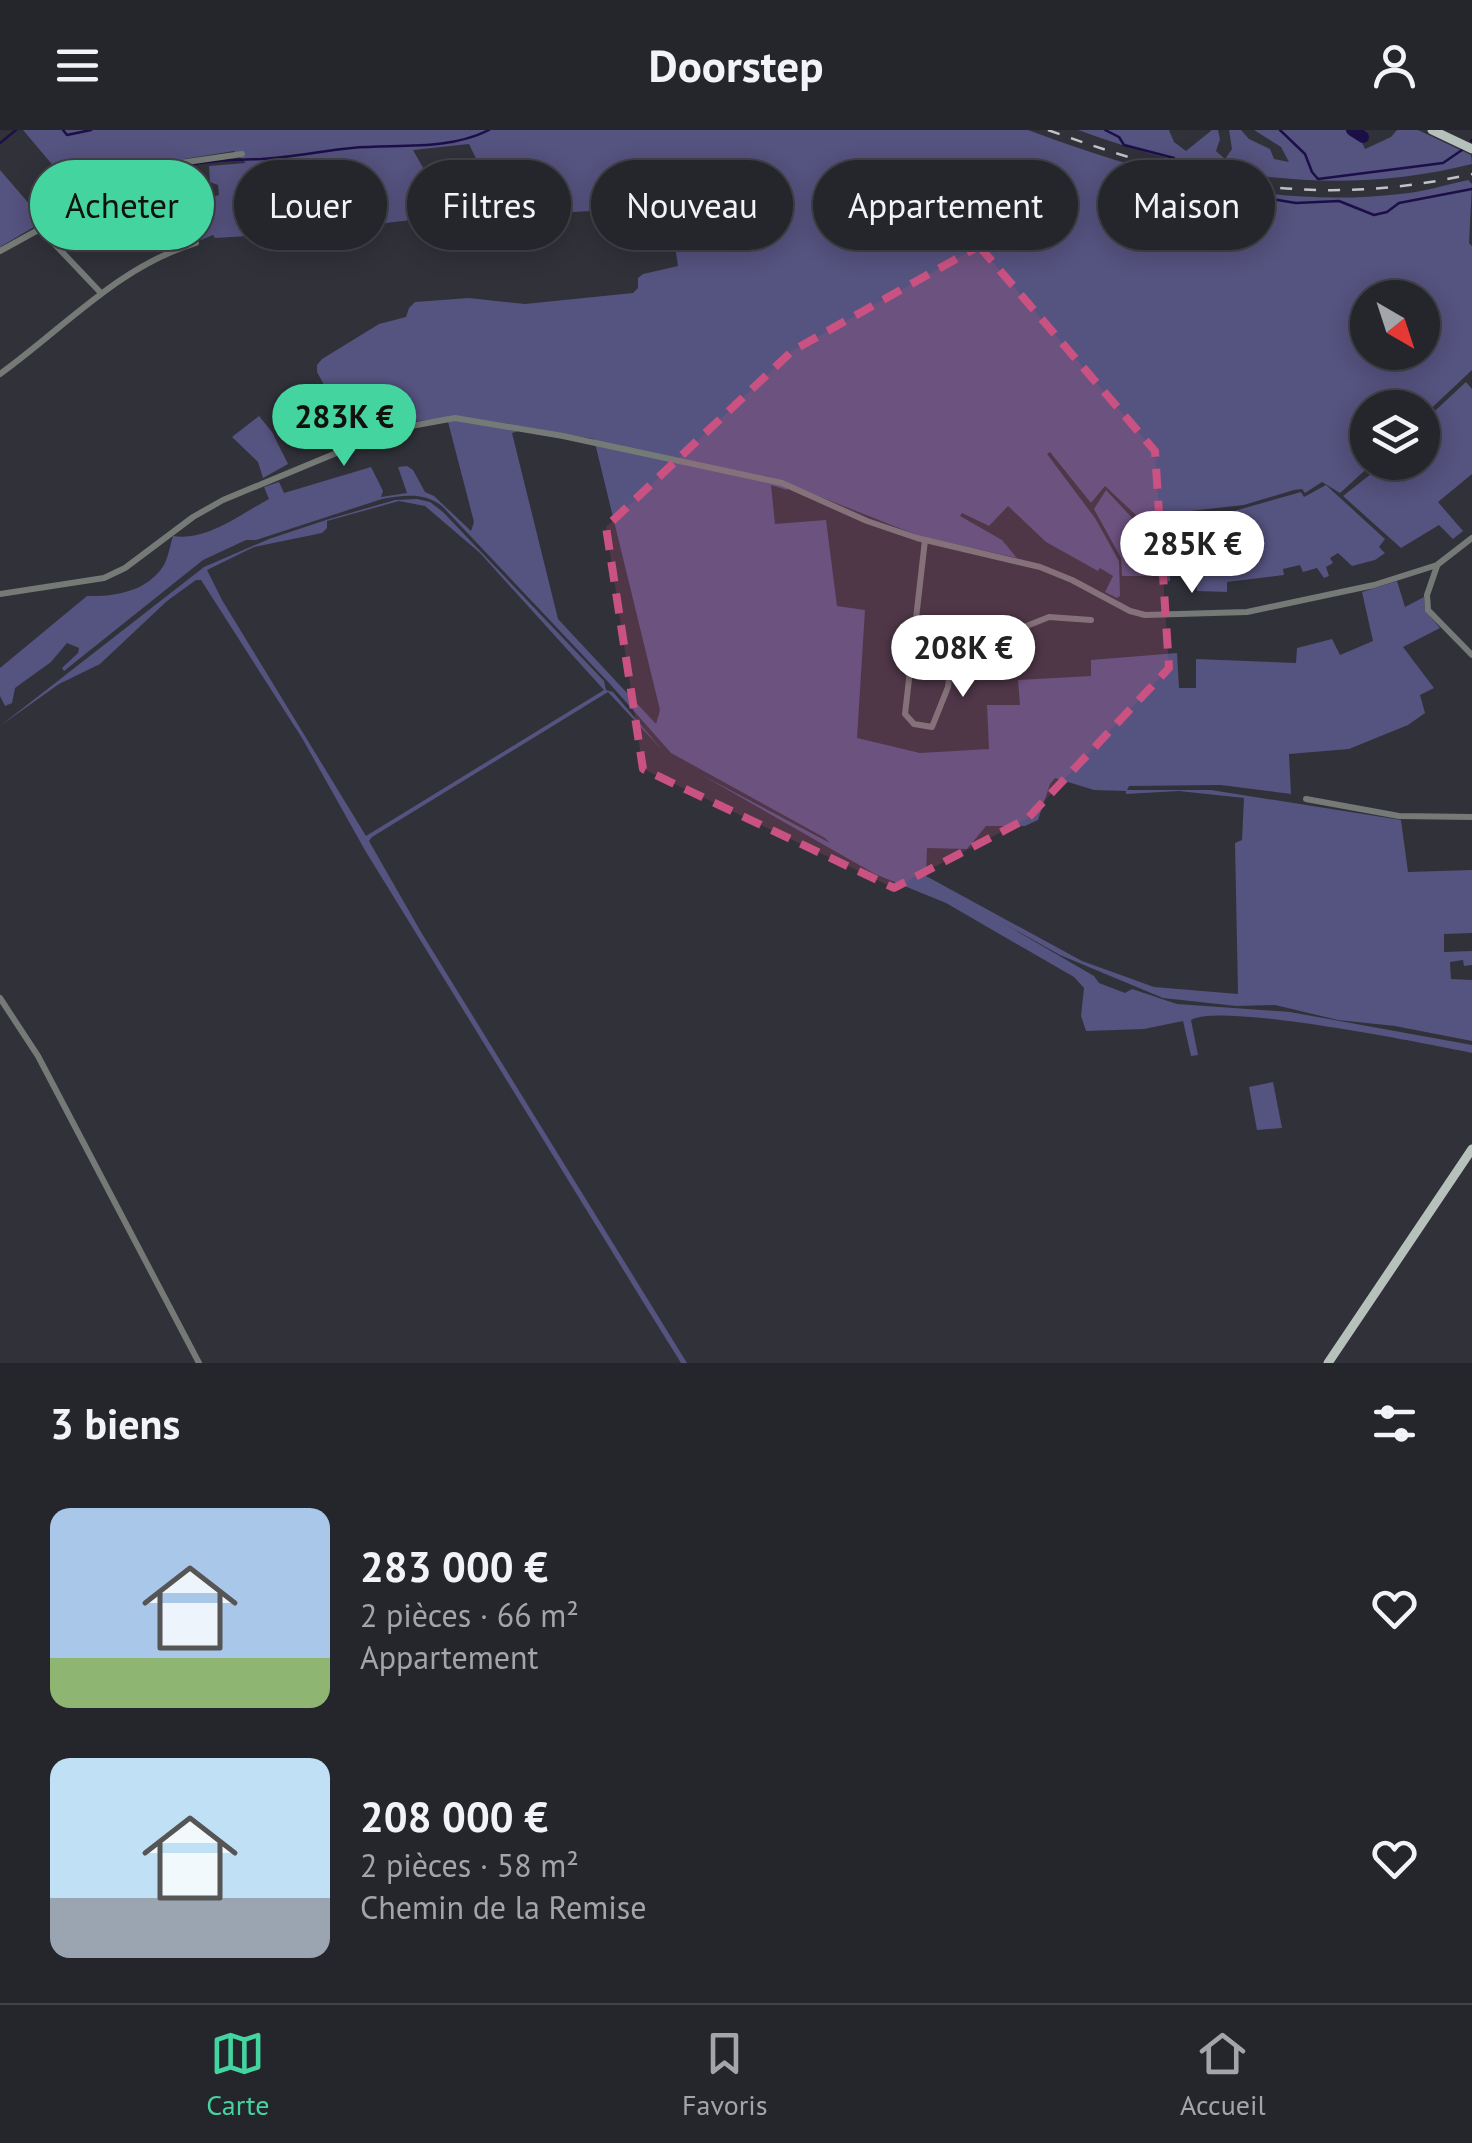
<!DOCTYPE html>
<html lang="fr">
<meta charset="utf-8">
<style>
body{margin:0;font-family:"PT Sans",sans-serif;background:#313138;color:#f1f3f6;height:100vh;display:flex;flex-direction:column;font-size:38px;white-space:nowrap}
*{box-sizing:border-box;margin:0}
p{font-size:32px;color:#a3a5a9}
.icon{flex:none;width:55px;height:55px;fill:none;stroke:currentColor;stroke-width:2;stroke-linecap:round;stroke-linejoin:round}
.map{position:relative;height:1233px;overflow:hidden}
.sheet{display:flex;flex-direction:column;background:#25252c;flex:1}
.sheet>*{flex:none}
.top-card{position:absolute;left:30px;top:30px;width:1412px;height:90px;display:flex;gap:20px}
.needle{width:65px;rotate:141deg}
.controls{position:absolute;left:1350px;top:150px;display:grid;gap:20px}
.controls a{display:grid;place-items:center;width:90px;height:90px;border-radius:50%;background:#25252c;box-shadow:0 5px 25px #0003,0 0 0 2px #424248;font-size:50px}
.price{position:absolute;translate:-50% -85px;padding:0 22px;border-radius:35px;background:#fff;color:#222;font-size:32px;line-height:65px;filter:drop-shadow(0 2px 5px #0008)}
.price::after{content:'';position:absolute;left:50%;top:60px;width:30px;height:22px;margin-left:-15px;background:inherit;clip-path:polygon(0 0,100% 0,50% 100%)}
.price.selected{background:#44d49f;color:#111}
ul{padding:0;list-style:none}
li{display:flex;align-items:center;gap:30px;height:250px;padding:0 50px}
li span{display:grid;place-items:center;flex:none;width:280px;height:200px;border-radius:20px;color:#555}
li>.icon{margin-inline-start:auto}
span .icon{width:120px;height:120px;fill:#fffc;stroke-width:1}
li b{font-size:42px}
h2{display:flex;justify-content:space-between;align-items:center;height:120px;padding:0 50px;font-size:42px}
.pill{padding:0 35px;border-radius:45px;background:#25252c;box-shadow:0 5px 25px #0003,0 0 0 2px #424248;font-size:35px;line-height:90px}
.pill.selected{background:#44d49f;color:#111}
header{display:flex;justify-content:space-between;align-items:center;height:130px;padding:0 50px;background:#25252c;font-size:45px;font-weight:700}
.dock{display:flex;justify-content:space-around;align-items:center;height:140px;border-top:2px solid #424248;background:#25252c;font-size:28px;color:#a3a5a9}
.dock a{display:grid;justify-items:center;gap:5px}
.dock .selected{color:#44d49f}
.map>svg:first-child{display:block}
.green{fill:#55537f;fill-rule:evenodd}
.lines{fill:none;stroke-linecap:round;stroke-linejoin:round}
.stream{stroke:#1c0f48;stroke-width:2.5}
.river{stroke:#1c0f48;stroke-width:12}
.minor{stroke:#757a77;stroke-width:6}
.major{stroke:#b7c1bc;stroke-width:9}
.rail{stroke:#c1c1c8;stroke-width:2.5;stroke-dasharray:12 12;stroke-linecap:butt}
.marked{fill:#c95282;fill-opacity:0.2;stroke:#c95282;stroke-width:8;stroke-dasharray:20 12;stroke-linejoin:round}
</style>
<header><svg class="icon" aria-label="menu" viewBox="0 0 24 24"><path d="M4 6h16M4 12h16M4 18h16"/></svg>Doorstep<svg class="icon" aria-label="person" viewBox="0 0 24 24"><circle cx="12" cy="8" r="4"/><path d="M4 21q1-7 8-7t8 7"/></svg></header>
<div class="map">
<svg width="1472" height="1233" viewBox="0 0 1472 1233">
<rect width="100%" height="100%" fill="#31313a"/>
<g class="green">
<path d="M23,0H1028C1149,45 1270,79 1400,64C1423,62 1445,55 1468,50L1472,54L1469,113L1472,116V240L1423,286L1422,278H1368V332L1373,333L1340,363L1322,352L1305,363L1302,359L1294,360L1244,375L1181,382L1164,389H1147L1137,386L1105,356L1091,373L1050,322L1047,324L1095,388L1119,431L1120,466L1117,468L1105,462L1113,446L1100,438L1098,441L1046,412L1008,376L989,396L962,383L960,386L1002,410L1017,428L919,406L788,354L787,360L771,355L775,394L826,390L837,476L865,480L857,608L920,623L989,619L987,575H1020L1018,550L1091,546V530L1177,523L1179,558H1196V529L1296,533L1297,518L1332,509L1340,525L1373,511L1362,462L1397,451L1405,477L1424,467L1425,480L1440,498L1403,517L1434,558L1420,565L1425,583L1408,595L1349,619L1289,624L1291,664L1221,655L1129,656L1127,660H1211L1401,690L1408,742L1472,740V803L1444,804V822L1472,821V835L1464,836L1463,830L1450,832L1451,849L1472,850V911L1395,896L1338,890L1275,875L1236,876L1163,868L1060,825L996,789L1094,846L1099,853L1125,863L1132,859L1177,874L1290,882L1472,915V923C1427,914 1221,872 1191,890L1198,925L1191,926L1183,891L1144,899L1086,901L1081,886L1084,858L1074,847L946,773L875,744L700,644L830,713L825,708L671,623L610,554L442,376C425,362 403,365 382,369L256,410H246L203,430L64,541L62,538L78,523L79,518L67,513L51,532L15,558L12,573L5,576L0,566V538L87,466C113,467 145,462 162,438C168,430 170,415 173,406C207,411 239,385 269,369L264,357L279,352L284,363L371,337L383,361L381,367L407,363L398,337L407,336L413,340L425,362L434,366L471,401L474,392L447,288L418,291L354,310L317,242V235L322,229L379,194L406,187L409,178L415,172L469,168L525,174L633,163L638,158V148L643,144L678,136L668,68L662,62H642L632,67L634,93L630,102C605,113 602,101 591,81L574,82L520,72L420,89L309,102L215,108L213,105L201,110L189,73L219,65L218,55L210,52L209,36L246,33L234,21L184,29L83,71ZM469,14L481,39L430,50L413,20ZM1368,168H1422V222H1368ZM529,298L594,309L660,580L656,594L558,489L512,303ZM1055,648L1094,660L1126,661V664L1179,661L1244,668L1242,710L1235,713L1238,864L1154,857L1082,831L926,746L927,718L967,719L986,696H1025L1038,690L1050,654Z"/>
<path d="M1078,0H1169L1174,12L1186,21L1212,0H1218L1220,9L1216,21L1225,29L1232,19L1229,0H1241L1249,9L1270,19L1274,29L1289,32L1281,17L1254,0H1348L1360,8L1365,19L1391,7L1397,0H1418L1471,25L1472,34C1337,68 1207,47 1078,0Z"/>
<path d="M0,40L44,91L0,117Z"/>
<path d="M1466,252L1472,259V344L1438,372L1463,401L1453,409L1439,395L1401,418L1343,366L1385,333L1422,332L1423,292Z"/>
<path d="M259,286L272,302L288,334L263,348L258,332L232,307Z"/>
<path d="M1326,355L1385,409L1379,417L1385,423L1375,430L1352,436L1338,423L1330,428L1333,433L1326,437L1329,446L1324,448L1317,438L1303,442L1300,435L1283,439L1284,445L1227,452V462L1197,461L1196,445H1189L1188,437L1170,439V451H1163L1164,447H1158L1157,440L1152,441L1151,446H1122L1121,428L1094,379L1106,360L1136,392L1166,396L1175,387L1227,383L1301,362L1304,367Z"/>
<path d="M417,369L430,372L443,382L604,551L606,560L613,562L663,621L608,562L372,707L369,711L421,802L687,1233H681L648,1180L366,722L302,608L201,450H196L167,471L100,534L59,554L0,596L204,437L269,409L326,390L395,370ZM399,371L425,376L480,423L604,560L366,706L222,470L207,440L254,417L322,403L327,398V391Z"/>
<path d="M1273,952L1282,998L1257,1000L1249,957Z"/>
</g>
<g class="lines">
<g class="stream">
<path d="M63,0L67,5L91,0"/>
<path d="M1105,0L1119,7L1124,15L1174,28L1173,37"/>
<path d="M1280,0L1305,24L1312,42L1318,49L1443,33L1462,20"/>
<path d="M1471,11L1472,10"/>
<path d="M0,13L16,0"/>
<path d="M170,41C197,30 231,30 261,29C291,27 322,21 352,18C396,14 448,21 489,0"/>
<path d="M1171,46L1170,52L1296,73L1339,71L1374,85L1387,82L1399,73L1472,59"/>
<path d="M47,98L144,52"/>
</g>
<path class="river" d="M1352,0L1363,7"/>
<g class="minor">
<path d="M45,104L101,163"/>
<path d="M0,121L80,77L180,33L242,24"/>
<path d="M62,121L86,100L115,86L184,68"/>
<path d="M0,244C64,198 119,136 196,113"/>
<path d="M925,410L905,584L914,594L932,597L948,557L951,530L957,524L1049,487L1091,490"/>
<path d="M1437,436L1427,465L1428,480L1472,525"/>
<path d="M0,464L104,448L125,438L193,387L223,370L370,309L411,296L455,288L563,306L782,353L867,391L917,408L1040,437L1072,450L1130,481L1145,485L1247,482L1374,455L1437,435L1472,408"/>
<path d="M912,519L951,530"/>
<path d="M1306,669L1399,686L1472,687"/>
<path d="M0,868L38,926L199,1233"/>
</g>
<g class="major">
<path d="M1432,0L1472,19"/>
<path d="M1328,1233L1472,1019"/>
</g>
<path class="rail" d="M1048,0C1197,54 1314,79 1472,44"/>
</g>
<path class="marked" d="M979,116L1155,321L1169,538L1028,688L894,758L643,639L606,397L792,221Z"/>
</svg>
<div class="controls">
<a><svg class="needle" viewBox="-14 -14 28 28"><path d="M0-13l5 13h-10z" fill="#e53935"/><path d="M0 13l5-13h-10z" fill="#a3a5a9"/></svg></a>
<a><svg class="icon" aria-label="layers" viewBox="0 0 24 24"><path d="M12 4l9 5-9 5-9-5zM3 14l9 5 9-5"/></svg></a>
</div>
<b class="price selected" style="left:344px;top:339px">283K €</b>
<b class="price" style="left:1192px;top:466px">285K €</b>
<b class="price" style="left:963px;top:570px">208K €</b>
<div class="top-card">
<a class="pill selected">Acheter</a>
<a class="pill">Louer</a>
<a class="pill">Filtres</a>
<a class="pill">Nouveau</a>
<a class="pill">Appartement</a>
<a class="pill">Maison</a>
</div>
</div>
<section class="sheet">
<h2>3 biens<svg class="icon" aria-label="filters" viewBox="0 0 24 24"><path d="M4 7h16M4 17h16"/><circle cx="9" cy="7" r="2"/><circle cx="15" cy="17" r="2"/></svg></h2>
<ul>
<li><span style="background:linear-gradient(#a9c7e8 75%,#8fb573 0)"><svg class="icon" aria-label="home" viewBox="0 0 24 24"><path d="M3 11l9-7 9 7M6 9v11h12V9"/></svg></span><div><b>283 000 €</b><p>2 pièces · 66 m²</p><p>Appartement</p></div><svg class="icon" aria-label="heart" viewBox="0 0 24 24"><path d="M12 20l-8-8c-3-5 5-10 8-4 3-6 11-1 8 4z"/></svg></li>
<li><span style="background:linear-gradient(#bfe0f5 70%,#9aa5b1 0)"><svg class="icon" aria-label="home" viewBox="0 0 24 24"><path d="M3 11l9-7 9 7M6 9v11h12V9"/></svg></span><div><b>208 000 €</b><p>2 pièces · 58 m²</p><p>Chemin de la Remise</p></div><svg class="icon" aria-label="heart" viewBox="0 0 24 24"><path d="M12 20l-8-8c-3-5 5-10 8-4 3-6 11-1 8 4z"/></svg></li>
</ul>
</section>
<nav class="dock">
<a class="selected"><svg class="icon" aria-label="map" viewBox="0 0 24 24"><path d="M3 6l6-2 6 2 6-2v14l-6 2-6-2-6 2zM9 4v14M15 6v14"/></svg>Carte</a>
<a><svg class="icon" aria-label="saved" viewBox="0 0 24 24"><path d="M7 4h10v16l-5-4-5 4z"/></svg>Favoris</a>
<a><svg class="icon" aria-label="home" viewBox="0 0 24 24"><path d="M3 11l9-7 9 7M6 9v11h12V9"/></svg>Accueil</a>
</nav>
